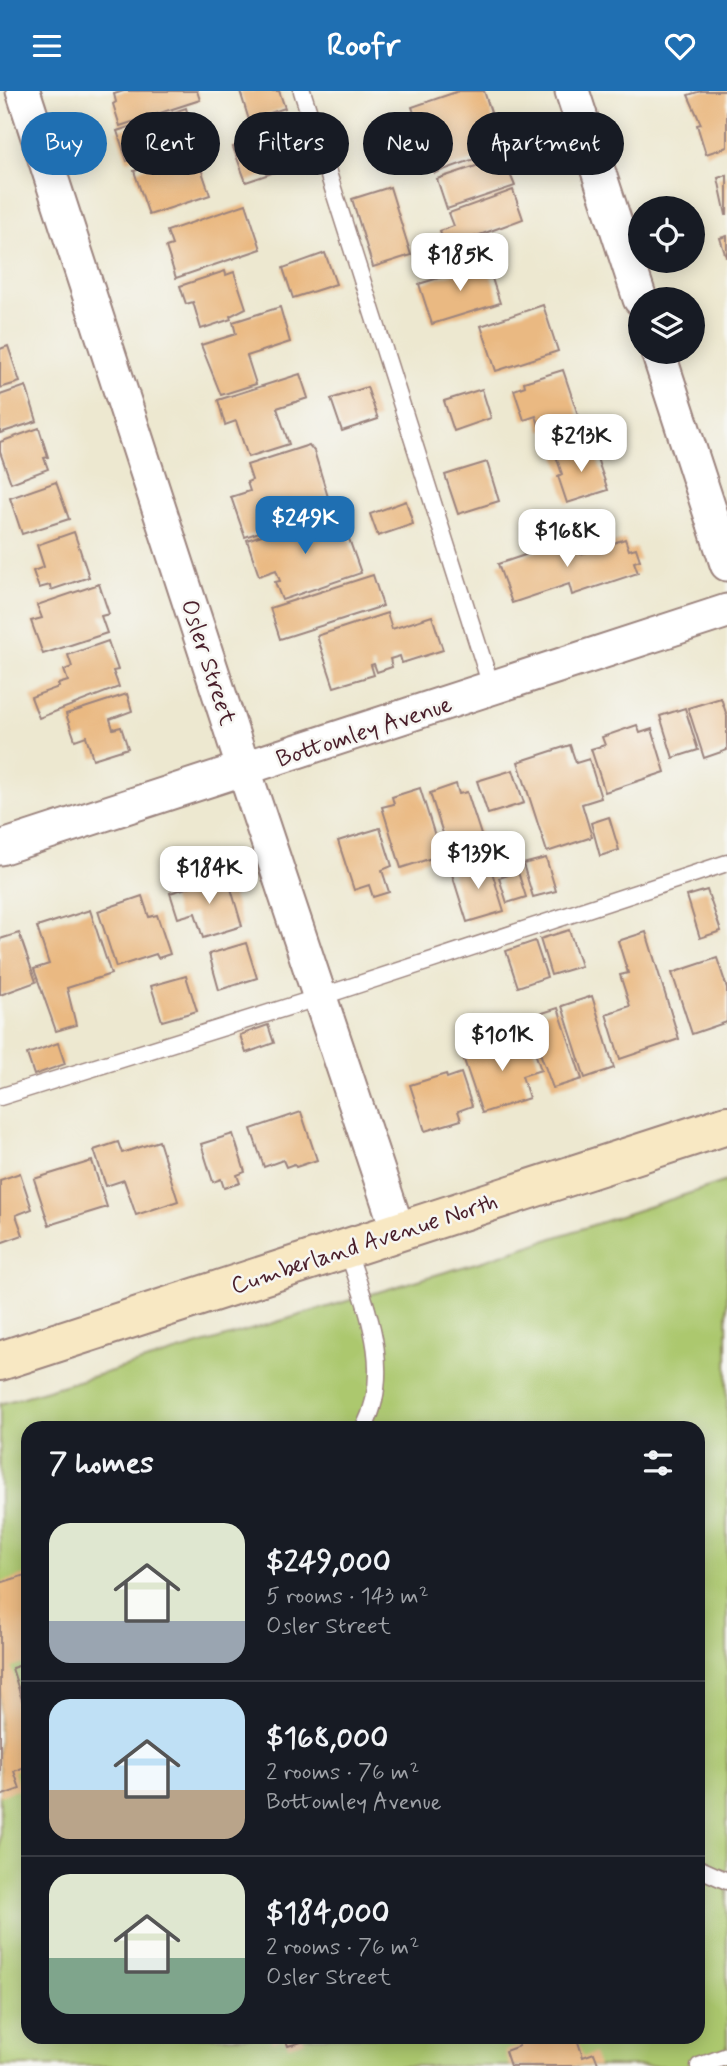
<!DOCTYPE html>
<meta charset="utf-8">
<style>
body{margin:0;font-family:Mynerve,sans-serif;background:#20242c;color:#f1f3f6;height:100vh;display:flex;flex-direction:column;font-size:26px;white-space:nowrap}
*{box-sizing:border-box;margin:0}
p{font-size:23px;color:#9ea1a6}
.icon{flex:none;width:38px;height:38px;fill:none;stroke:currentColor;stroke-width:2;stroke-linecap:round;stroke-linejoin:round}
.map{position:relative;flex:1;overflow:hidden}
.drawer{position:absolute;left:21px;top:1330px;width:684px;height:623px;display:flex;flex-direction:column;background:#171b24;border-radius:21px;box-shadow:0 4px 18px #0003}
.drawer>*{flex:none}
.hud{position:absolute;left:21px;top:21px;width:686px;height:63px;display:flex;gap:14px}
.buttons{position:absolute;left:628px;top:105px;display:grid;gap:14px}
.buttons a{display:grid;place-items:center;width:77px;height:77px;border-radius:50%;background:#171b24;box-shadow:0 4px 18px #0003;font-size:35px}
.price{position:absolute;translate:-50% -60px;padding:0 16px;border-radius:14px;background:#fff;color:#222;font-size:23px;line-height:46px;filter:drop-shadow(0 2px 4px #0008)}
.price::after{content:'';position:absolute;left:50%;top:42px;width:21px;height:16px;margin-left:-10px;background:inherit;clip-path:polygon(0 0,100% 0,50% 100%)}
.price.selected{background:#1f6fb2;color:#fff}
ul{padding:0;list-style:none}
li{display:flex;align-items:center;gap:21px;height:175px;padding:0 28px}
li+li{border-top:2px solid #363941}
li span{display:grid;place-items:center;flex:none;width:196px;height:140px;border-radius:21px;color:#555}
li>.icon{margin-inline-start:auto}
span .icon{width:84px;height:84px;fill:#fffc;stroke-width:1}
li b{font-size:30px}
h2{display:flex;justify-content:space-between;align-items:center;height:84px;padding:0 28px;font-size:30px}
.chip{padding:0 24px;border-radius:32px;background:#171b24;box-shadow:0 4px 18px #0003;font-size:24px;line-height:63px}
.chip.selected{background:#1f6fb2;color:#fff}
header{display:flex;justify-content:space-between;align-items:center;height:91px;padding:0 28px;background:#1f6fb2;color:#fff;font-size:32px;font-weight:700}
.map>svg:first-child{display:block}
.green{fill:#acc86e;stroke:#7b744c;stroke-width:2;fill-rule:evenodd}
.building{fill:#eab982}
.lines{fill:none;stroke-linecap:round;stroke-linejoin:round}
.lane-casing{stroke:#9c847e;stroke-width:19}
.street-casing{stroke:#9c847e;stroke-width:37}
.secondary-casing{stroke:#9c847e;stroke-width:42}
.lane{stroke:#fff;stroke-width:16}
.street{stroke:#fff;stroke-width:33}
.secondary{stroke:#f8e8c3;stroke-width:38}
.labels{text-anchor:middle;stroke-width:5;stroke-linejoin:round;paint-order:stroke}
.street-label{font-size:24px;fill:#4a1f2b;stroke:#f6f6f2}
</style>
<header><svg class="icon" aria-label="menu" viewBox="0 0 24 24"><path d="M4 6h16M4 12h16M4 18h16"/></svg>Roofr<svg class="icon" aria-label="heart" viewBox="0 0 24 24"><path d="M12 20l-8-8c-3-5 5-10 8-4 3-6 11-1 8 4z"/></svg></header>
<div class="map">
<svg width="727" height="1975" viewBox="0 0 727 1975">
<rect width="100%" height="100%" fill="#f6f6f2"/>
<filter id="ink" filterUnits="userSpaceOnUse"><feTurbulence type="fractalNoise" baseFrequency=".0143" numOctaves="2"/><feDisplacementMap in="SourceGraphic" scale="14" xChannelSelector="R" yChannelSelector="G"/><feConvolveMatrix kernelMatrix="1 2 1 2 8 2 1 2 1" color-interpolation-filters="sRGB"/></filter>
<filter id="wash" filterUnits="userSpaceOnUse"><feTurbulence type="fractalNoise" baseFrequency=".00686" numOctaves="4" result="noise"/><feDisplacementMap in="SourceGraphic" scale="28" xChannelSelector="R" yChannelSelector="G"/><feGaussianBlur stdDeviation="1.57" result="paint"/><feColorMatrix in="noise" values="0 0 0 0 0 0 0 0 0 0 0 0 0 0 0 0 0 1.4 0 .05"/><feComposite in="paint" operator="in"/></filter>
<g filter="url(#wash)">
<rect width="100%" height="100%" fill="#ede8d0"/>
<path class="green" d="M727,1090V1975H0V1313L486,1169ZM28,1337H698V1946H28Z"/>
<g id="blocks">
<g class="building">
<path d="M124,0H197L200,9L120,35L113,13L116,11L114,3Z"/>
<path d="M240,0H279L285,17L249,29Z"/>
<path d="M459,0H484L503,58L435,82L412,16Z"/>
<path d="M701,0H727V56L706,63L697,34L701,33L688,4Z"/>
<path d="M186,17L190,31L196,29L201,45L127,70L117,40Z"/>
<path d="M269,44L281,79L246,91L233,56Z"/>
<path d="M195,60L210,104L149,124L134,80Z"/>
<path d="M503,66L515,95L447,118L437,88Z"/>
<path d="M727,84V124H726L718,87Z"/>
<path d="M390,96L411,164L373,176L352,108Z"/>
<path d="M513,99L523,128L458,152L457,149L444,154L440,140L454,135L449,122Z"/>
<path d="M246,113L261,158L176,187L166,156L172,154L167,140Z"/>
<path d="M727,145V166H726L720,147Z"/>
<path d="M325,162L336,193L293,207L283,177Z"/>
<path d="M487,172L500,212L432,233L419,193Z"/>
<path d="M225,180L226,184L234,181L246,217L230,225L231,228L201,238L193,211L186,213L180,195Z"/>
<path d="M543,214L558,260L496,280L481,235Z"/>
<path d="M280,216L290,251L247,265L256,293L221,304L201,254L236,243L233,231Z"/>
<path d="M8,255L20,291L0,297V258Z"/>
<path d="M563,279L579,327L541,340L536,325L524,329L514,299L525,295L524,291Z"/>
<path d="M300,283L308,307L277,317L289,353L248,366L236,330L225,334L218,309Z"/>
<path d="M26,295L37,330L0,342V304Z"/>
<path d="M367,296L378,328L342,340L331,308Z"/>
<path d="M482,298L491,327L454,340L444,310Z"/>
<path d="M39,337L48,366L44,367L48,378L11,392L0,361V351Z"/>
<path d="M592,353L608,399L567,412L558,385L562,383L556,365Z"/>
<path d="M309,354L314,360L331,416L245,446L231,406L250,400L247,391L252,389L247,374Z"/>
<path d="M487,371L499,410L458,423L445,384Z"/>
<path d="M56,391L69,428L22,443L10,407Z"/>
<path d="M406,410L413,433L378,445L370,423Z"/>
<path d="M321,424L325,434L342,428L361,482L282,509L275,491L280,490L276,479L259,485L247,449Z"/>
<path d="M74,441L89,486L51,499L50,494L39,497L33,480L44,476L37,454Z"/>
<path d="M576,447L581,463L625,448L629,459L636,457L640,469L634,471L638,482L572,504L569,493L512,512L498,473Z"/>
<path d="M373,484L383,515L280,548L270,517Z"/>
<path d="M99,493L109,523L101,525L107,542L43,563L31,530L42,527L37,514Z"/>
<path d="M387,522L392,538L432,525L443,559L402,572L400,565L390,568L392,576L377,581L374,573L371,574L374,584L334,596L317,545Z"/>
<path d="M108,550L118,579L113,580L119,596L39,627L31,606L59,596L58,593L68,590L64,579L72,576L68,564Z"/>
<path d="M127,603L132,620L110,628L113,638L121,636L128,657L93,668L86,645L75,649L66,623Z"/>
<path d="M721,607L727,625V659L704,667L688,617Z"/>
<path d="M685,617L698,659L673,667L660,625Z"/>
<path d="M637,634L640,642L652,638L665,681L605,701L591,658L605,654L602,646Z"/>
<path d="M570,654L576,672L589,668L601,707L582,713L592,746L547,761L518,671Z"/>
<path d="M513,679L524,712L488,723L477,690Z"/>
<path d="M456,693L459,703L467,701L483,750L449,761L430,702Z"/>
<path d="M420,697L441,764L401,777L382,716L394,713L392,706Z"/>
<path d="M609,726L619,759L600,765L591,732Z"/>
<path d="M380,737L392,775L382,779L389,801L373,806L369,794L354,799L338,750Z"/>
<path d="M546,767L556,800L533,806L523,773Z"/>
<path d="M488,768L504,820L467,831L451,780Z"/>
<path d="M518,781L526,806L507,812L499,787Z"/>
<path d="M227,784L242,835L203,847L195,822L178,827L170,802Z"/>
<path d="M707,799L721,840L700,847L687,805Z"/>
<path d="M142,805L149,826L157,824L170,863L158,867L156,863L116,876L98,820Z"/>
<path d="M90,819L111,883L67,897L76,934L56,940L34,878L49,873L37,836Z"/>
<path d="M569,839L581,875L551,884L540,848Z"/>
<path d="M646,841L679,948L620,968L606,923L630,915L620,884L628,882L618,850Z"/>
<path d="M19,842L36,891L0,904V848Z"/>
<path d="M535,850L547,886L518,896L506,860Z"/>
<path d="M246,852L257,887L219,899L209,863Z"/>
<path d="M717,867L727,897V931L692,943L672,882Z"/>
<path d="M186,885L197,920L162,930L151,895Z"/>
<path d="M592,905L614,977L585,987L562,915Z"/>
<path d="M558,917L582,988L553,997L527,927Z"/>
<path d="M268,934L274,952L246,962L240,944Z"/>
<path d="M529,944L541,979L522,985L529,1007L482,1022L463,966Z"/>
<path d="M58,952L65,973L34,984L27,963Z"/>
<path d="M461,982L472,1015L458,1020L461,1029L425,1040L410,994L446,983L447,987Z"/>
<path d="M301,1021L317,1069L296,1076L294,1073L286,1076L283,1069L264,1076L251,1038Z"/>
<path d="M233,1043L245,1081L237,1084L240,1092L224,1097L221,1088L213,1091L201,1053Z"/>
<path d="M159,1050L178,1110L136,1124L124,1089L106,1095L94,1059L118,1051L122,1062Z"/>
<path d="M92,1070L107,1116L49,1134L34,1088Z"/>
<path d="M20,1082L32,1118L16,1124L23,1144L0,1152V1089Z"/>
<path d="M28,1483V1572L12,1577L28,1628V1675L14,1680L20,1698L0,1705V1492Z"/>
<path d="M271,1946H303L305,1950L288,1955L285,1947L272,1951Z"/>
<path d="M516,1946H573L577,1948L583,1966L594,1962L599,1975H510L505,1960L519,1955Z"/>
</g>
</g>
</g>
<g filter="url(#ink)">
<use href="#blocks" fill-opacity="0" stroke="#9c847e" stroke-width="2"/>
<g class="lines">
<g class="lane-casing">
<g id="lane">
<path d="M302,0L492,598"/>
<path d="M0,1006L320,906L727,772"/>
<path d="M347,1158C366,1216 394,1278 364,1337"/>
<path d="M698,1777L727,1790"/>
<path d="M699,1975L727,1965"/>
</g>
</g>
<g class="street-casing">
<g id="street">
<path d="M23,0L244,679L398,1140"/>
<path d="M572,0L640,208"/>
<path d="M658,261L727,473"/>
<path d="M0,757L727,520"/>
</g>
</g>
<g class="secondary-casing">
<path id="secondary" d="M0,1270L727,1034"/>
</g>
<use href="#lane" class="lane"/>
<use href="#street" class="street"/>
<use href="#secondary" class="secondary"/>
</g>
</g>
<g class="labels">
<g class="street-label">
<text transform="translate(209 571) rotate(72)" y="8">Osler Street</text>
<text transform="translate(364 640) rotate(-18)" y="8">Bottomley Avenue</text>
<text transform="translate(364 1152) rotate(-18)" y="8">Cumberland Avenue North</text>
</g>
</g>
</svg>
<div class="buttons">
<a><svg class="icon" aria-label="locate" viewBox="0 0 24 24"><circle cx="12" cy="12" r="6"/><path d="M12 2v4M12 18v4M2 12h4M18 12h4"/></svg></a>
<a><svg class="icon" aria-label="layers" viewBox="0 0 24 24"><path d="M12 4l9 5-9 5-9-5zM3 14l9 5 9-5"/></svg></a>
</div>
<b class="price" style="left:460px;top:202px">$185K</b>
<b class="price" style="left:581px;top:383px">$213K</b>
<b class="price selected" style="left:305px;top:465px">$249K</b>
<b class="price" style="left:567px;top:478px">$168K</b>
<b class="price" style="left:478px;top:800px">$139K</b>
<b class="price" style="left:209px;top:815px">$184K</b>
<b class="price" style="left:502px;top:982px">$101K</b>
<div class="hud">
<a class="chip selected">Buy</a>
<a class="chip">Rent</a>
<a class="chip">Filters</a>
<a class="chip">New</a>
<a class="chip">Apartment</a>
</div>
<section class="drawer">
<h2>7 homes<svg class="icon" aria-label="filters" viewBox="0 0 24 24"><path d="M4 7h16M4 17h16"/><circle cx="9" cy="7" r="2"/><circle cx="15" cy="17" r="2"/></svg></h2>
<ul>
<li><span style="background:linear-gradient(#dfe7d0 70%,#9aa5b1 0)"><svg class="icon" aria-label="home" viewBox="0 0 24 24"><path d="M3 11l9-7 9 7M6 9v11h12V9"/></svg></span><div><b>$249,000</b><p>5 rooms · 143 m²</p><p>Osler Street</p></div></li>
<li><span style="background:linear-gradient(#bfe0f5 65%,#b9a48a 0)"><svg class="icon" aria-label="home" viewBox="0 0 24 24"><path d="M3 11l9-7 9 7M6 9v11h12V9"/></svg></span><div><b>$168,000</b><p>2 rooms · 76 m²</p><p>Bottomley Avenue</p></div></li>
<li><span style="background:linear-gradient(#dfe7d0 60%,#7fa58c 0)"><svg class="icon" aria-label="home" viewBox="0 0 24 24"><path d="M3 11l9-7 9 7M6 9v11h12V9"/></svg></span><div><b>$184,000</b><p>2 rooms · 76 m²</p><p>Osler Street</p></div></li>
</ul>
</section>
</div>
